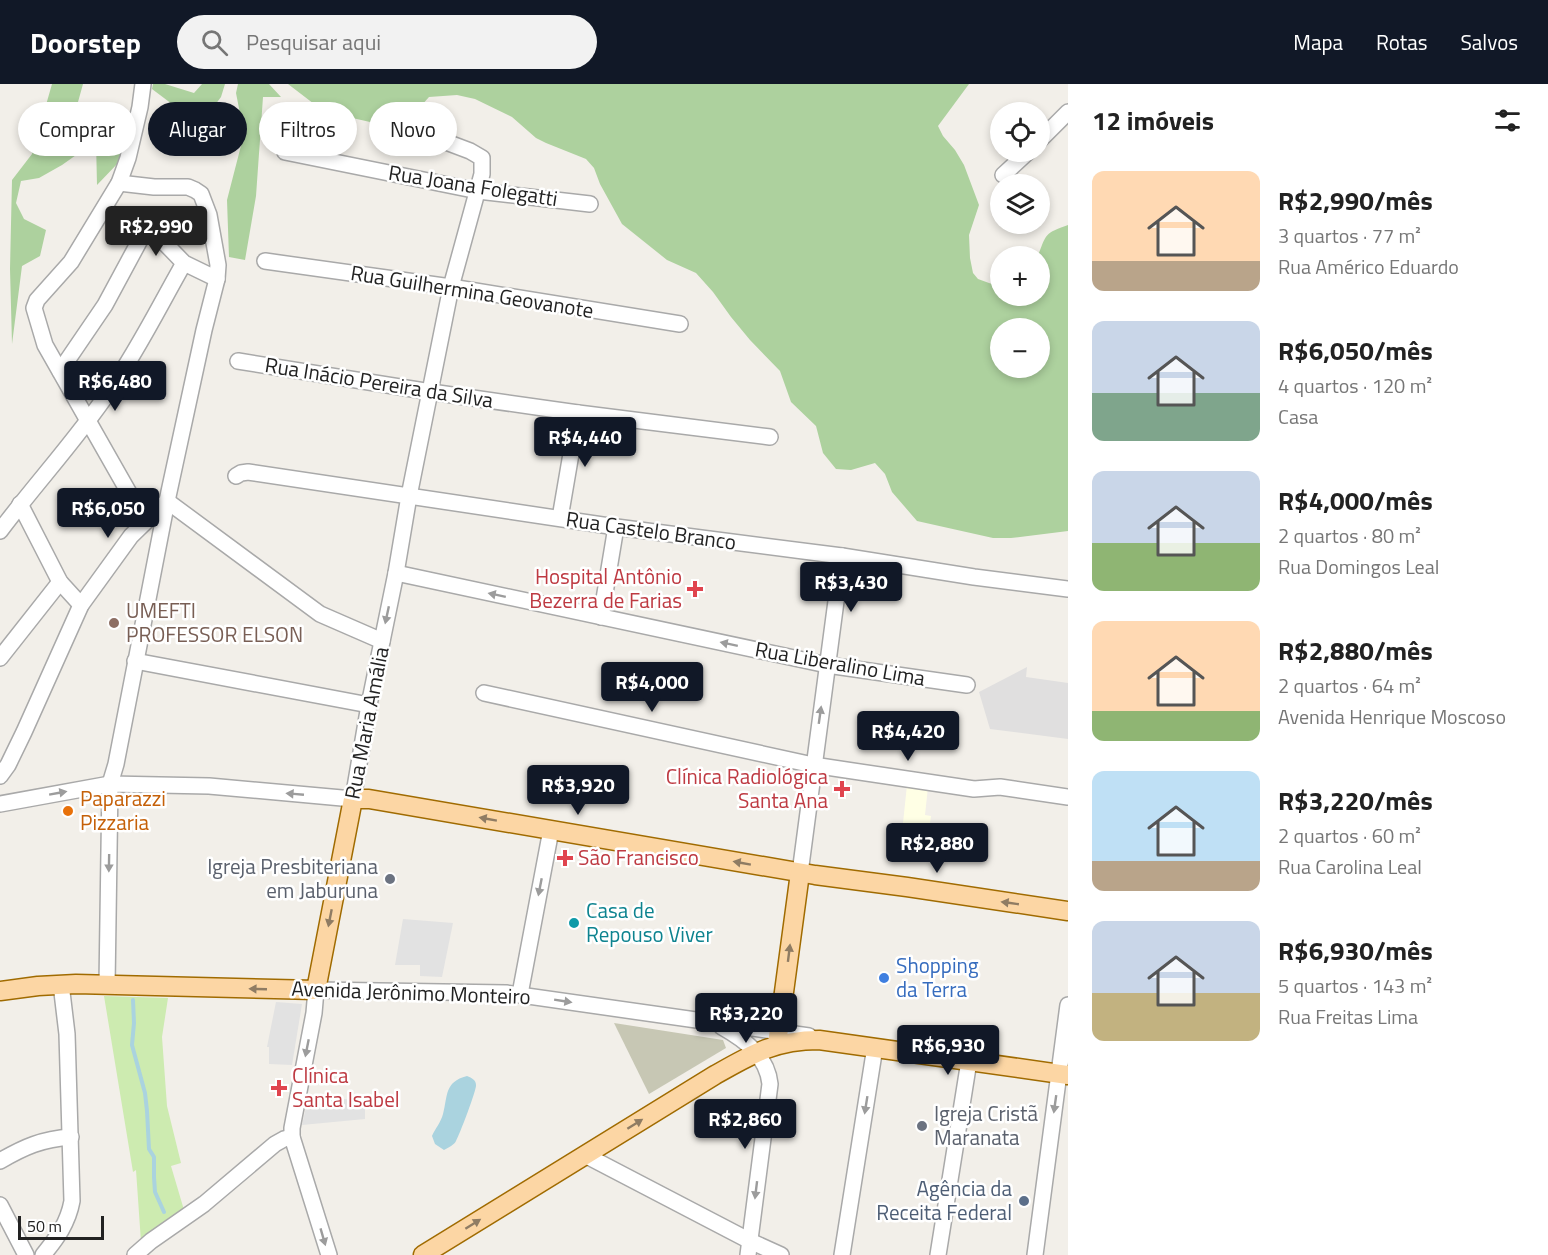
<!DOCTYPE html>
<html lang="pt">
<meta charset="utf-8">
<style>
body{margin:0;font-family:"Titillium Web",sans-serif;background:#f2f2f2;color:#222;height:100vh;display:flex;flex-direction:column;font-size:22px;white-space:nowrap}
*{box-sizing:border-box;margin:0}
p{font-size:20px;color:#767676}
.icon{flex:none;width:33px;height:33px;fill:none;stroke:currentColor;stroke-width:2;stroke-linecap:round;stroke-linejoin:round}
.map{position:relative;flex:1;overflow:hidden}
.drawer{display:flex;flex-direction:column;background:#fff;width:480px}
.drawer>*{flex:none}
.banner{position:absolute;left:18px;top:18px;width:570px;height:54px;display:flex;gap:12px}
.tools{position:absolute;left:990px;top:18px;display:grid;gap:12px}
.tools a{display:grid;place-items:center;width:60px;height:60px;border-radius:50%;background:#fff;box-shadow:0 3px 9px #0003;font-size:30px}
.scale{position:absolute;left:18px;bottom:15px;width:86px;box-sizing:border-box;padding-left:6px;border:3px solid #222;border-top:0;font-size:16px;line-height:21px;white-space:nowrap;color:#222;-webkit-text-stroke:4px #fff;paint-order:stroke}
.price{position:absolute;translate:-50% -51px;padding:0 14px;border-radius:6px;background:#111827;color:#fff;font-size:20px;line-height:39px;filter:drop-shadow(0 2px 3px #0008)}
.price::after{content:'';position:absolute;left:50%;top:36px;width:18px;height:14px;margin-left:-9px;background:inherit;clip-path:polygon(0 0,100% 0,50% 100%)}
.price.on{background:#222;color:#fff}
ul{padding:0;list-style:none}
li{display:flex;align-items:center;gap:18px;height:150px;padding:0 24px}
li span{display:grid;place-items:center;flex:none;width:168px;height:120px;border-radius:12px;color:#555}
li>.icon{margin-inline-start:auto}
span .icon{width:72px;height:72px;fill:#fffc;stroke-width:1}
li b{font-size:26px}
h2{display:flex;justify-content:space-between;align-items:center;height:72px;padding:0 24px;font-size:26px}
.chip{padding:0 21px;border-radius:27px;background:#fff;box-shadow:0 3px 9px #0003;font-size:21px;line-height:54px}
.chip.on{background:#111827;color:#fff}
header{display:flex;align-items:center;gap:36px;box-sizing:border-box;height:84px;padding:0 30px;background:#111827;color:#fff}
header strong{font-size:28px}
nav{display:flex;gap:33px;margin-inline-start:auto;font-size:21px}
.search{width:420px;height:54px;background:#f2f2f2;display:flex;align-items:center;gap:15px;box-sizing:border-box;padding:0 21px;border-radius:33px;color:#767676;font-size:22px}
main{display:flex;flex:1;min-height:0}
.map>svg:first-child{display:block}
.residential{fill:#e0dfdf}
.education{fill:#ffffe5}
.construction{fill:#c7c7b4}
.grass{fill:#cdebb0}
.forest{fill:#add19e;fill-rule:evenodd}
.parking{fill:#e2e2e2}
.water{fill:#aad3df}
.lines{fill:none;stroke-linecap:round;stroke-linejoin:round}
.stream{stroke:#aad3df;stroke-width:4}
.minor-casing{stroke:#a9a9a9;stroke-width:18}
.major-casing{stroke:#a06b00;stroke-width:21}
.minor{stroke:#fff;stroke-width:15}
.major{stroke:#fcd6a4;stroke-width:18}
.oneway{fill:#9c9c9c}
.oneway2{fill:#8f7c63}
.health-dot{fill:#e0444e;stroke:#fff;stroke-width:2}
.education-dot{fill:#8d6e63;stroke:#fff;stroke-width:2}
.food-dot{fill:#e8710a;stroke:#fff;stroke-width:2}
.worship-dot{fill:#6b7280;stroke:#fff;stroke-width:2}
.culture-dot{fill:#0f9aa8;stroke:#fff;stroke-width:2}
.shop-dot{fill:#3f7fe0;stroke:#fff;stroke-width:2}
.service-dot{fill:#5c6f8a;stroke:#fff;stroke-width:2}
.labels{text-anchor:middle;stroke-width:5;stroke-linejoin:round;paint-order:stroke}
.street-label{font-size:21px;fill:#222;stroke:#fff}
.health-label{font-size:21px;fill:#be3a42;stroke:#fff;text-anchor:end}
.education-label{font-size:21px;fill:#785e54;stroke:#fff;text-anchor:start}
.food-label{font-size:21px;fill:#c56008;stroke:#fff;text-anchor:start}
.worship-label{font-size:21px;fill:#5b616d;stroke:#fff;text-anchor:end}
.culture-label{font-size:21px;fill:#0d838f;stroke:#fff;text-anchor:start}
.shop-label{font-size:21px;fill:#366cbe;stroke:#fff;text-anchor:start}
.service-label{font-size:21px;fill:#4e5e75;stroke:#fff;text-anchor:end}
</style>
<header>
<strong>Doorstep</strong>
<div class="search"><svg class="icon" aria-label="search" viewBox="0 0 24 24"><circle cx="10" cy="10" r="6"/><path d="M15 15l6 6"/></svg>Pesquisar aqui</div>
<nav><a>Mapa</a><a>Rotas</a><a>Salvos</a></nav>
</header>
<main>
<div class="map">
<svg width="1068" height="1171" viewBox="0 0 1068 1171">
<rect width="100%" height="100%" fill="#f2efe9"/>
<path class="residential" d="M1027,583L1026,593L1068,599V655L990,645L979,608Z"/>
<path class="education" d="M907,701L928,703L925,731L931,732L929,746L921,745L922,741L903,739Z"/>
<path class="construction" d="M614,939L723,956L726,964L649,1010Z"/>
<path class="grass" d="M104,912L168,914L162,953L167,1022L181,1079L171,1082L184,1126L141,1158L136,1086L133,1088Z"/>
<g class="forest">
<path d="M52,0H83L78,18L83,35L109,29L125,33L119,78L97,101L96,57L62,81L39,94L21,97L16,119L24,135L46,146L40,172L22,182L12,260L10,185L12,96L32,70Z"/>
<path d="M153,0H165L194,9L202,0H225L221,13L200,41L152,5Z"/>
<path d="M238,0H269L281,13H263L256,112L245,176L229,173L227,116L244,50L236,9Z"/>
<path d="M288,0H969L938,42L943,52L955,66L964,81L979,121L969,151L970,174L973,189L978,195L1000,203V212H1040V172H1038C1046,150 1045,149 1068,141V447L1011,454H993L917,437L892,408L885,390L875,379L851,386L836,385L823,369L816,342L791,318L780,287L750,256L731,233L713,208L696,189L667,176L622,140L600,100L594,84L586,75L546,59L536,54L512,33L475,15L457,11L429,13L421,22L408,30L370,38L348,33L318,23ZM1000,244H1040V284H1000Z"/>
</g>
<g class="parking">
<path d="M403,835L453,839L442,893L420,892V881H395Z"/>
<path d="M276,918L302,920L292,981L269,980V963H267Z"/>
<path d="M309,1010L365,1018V1035L302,1041Z"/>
</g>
<path class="water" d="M467,992C472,994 476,996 476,1001C477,1005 459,1052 456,1057C454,1061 449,1063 444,1066L435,1060L432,1052C435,1045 441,1038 443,1030C448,1012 444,998 467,992Z"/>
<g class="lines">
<path class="stream" d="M133,916L134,939L132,961L145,1009L147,1027L149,1065L154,1073V1093L155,1108L164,1128"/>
<g class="minor-casing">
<g id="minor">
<path d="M143,0L140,23L128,74L119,99L71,178L37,216L34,224L45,261L145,437"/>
<path d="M1040,56L1068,28"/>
<path d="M285,68L478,107L590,120"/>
<path d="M1003,91L1028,68"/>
<path d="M103,127L132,136L153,147L184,179L217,195"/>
<path d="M265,177L451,203L680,240"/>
<path d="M238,277L431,308L578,329L770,353"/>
<path d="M60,287L105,221L147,143"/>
<path d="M236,392L241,389L248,388L616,443L842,472L974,493L1068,505"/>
<path d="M20,420L60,498L81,521"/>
<path d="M560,434L578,329"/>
<path d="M0,447C36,399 77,355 110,306C138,266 160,221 184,179"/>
<path d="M396,489L827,581L967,601"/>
<path d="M601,533L616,443"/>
<path d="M0,574L60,498"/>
<path d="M135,577L369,621"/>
<path d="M484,609L813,681L974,705L1000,703L1068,713"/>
<path d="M0,692L8,681L24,648L81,521L131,452L167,417L320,530L382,557"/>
<path d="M0,720L110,700L209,702L353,715L369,621L396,489L409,412L451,203L482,90V74L470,67L393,38"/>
<path d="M800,789L842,472"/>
<path d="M107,901L110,700L116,680L167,417L204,246L217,195L218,181L209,131L201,110L195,106L188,103H154L119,99"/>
<path d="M520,910L551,746"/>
<path d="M722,943C745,956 767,972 770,1000L748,1171"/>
<path d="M585,1071L750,1157L781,1171"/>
<path d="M0,1077C24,1063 42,1055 71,1053"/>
<path d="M0,1121L26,1171"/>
<path d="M43,1171C57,1154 68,1139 72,1117L67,950L61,900"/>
<path d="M135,1171L151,1157L204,1120L275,1060L284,1055L292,1053"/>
<path d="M329,1171L292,1053V1044L314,929L316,906L506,909L809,952"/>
<path d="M842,1171L875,963"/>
<path d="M938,1171L969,977"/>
<path d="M1035,1171L1068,921"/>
</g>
</g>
<g class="major-casing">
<g id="major">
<path d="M0,907L38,902L76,900L316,906L353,715H369L815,791L907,803L1068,827"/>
<path d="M777,960L800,789"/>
<path d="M423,1171L715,991C752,970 775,956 819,956L1068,991"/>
</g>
</g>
<use href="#minor" class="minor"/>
<use href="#major" class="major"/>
</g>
<defs><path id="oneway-solid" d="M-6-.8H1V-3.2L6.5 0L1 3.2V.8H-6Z" transform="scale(1.5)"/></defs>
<g class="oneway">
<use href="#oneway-solid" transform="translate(497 511) rotate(-168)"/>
<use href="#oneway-solid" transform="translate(387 531) rotate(102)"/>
<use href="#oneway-solid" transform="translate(729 560) rotate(-168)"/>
<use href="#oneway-solid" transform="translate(820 631) rotate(-82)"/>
<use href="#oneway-solid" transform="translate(58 709) rotate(-10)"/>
<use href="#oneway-solid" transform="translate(295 710) rotate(-175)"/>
<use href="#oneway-solid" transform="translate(109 779) rotate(91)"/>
<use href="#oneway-solid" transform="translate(540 803) rotate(101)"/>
<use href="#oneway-solid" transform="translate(563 917) rotate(9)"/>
<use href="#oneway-solid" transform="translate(307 964) rotate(101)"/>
<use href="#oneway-solid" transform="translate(1055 1020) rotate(98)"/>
<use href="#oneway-solid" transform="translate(866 1021) rotate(99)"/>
<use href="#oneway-solid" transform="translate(756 1106) rotate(97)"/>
<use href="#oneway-solid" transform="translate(323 1153) rotate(74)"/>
</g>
<g class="oneway2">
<use href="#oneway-solid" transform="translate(488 735) rotate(-170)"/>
<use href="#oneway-solid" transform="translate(742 779) rotate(-170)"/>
<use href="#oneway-solid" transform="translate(1010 819) rotate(-172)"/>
<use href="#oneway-solid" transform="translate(330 834) rotate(101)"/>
<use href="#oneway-solid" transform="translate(789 869) rotate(-83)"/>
<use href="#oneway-solid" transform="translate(258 905) rotate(-178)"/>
<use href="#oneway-solid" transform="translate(635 1040) rotate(-32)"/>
<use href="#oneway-solid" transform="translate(473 1140) rotate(-32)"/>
</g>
<g class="health-dot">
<path d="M692 496h6v6h6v6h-6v6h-6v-6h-6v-6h6z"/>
<path d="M839 696h6v6h6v6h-6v6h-6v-6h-6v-6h6z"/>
<path d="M562 765h6v6h6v6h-6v6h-6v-6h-6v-6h6z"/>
<path d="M276 995h6v6h6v6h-6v6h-6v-6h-6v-6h6z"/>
</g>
<circle class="education-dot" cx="114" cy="539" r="6"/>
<circle class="food-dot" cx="68" cy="727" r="6"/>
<g class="worship-dot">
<circle cx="390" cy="795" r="6"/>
<circle cx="922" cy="1042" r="6"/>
</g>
<circle class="culture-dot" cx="574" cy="839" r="6"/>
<circle class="shop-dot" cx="884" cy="894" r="6"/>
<circle class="service-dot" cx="1024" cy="1117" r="6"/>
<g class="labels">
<g class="street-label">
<text transform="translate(473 102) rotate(9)" y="7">Rua Joana Folegatti</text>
<text transform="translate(472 208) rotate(9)" y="7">Rua Guilhermina Geovanote</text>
<text transform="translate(379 299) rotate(9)" y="7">Rua Inácio Pereira da Silva</text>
<text transform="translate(651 447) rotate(8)" y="7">Rua Castelo Branco</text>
<text transform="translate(840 580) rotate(10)" y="7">Rua Liberalino Lima</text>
<text transform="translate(367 639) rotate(-79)" y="7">Rua Maria Amália</text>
<text transform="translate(411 909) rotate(2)" y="7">Avenida Jerônimo Monteiro</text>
</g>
<g class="health-label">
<text x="682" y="500">Hospital Antônio<tspan x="682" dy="24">Bezerra de Farias</tspan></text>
<text x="828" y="700">Clínica Radiológica<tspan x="828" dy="24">Santa Ana</tspan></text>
<text x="578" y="781" text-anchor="start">São Francisco</text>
<text x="292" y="999" text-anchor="start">Clínica<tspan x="292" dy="24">Santa Isabel</tspan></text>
</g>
<g class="education-label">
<text x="126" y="534">UMEFTI<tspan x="126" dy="24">PROFESSOR ELSON</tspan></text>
</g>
<g class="food-label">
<text x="80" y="722">Paparazzi<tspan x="80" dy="24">Pizzaria</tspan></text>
</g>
<g class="worship-label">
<text x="378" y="790">Igreja Presbiteriana<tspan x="378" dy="24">em Jaburuna</tspan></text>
<text x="934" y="1037" text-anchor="start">Igreja Cristã<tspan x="934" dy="24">Maranata</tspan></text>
</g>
<g class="culture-label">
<text x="586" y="834">Casa de<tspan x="586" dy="24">Repouso Viver</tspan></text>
</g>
<g class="shop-label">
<text x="896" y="889">Shopping<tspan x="896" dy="24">da Terra</tspan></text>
</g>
<g class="service-label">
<text x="1012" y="1112">Agência da<tspan x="1012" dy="24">Receita Federal</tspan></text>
</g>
</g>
</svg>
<div class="tools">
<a><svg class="icon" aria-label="locate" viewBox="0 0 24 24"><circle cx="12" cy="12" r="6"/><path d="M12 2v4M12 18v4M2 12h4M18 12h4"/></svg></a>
<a><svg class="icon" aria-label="layers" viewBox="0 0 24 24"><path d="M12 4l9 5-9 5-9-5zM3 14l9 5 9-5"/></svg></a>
<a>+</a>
<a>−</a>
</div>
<div class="scale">50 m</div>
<b class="price on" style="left:156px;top:173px">R$2,990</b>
<b class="price" style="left:115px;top:328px">R$6,480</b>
<b class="price" style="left:585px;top:384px">R$4,440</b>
<b class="price" style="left:108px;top:455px">R$6,050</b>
<b class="price" style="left:851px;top:529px">R$3,430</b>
<b class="price" style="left:652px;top:629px">R$4,000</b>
<b class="price" style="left:908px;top:678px">R$4,420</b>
<b class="price" style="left:578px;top:732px">R$3,920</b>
<b class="price" style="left:937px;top:790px">R$2,880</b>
<b class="price" style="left:746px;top:960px">R$3,220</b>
<b class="price" style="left:948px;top:992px">R$6,930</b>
<b class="price" style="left:745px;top:1066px">R$2,860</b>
<div class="banner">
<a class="chip">Comprar</a>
<a class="chip on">Alugar</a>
<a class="chip">Filtros</a>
<a class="chip">Novo</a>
</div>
</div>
<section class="drawer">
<h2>12 imóveis<svg class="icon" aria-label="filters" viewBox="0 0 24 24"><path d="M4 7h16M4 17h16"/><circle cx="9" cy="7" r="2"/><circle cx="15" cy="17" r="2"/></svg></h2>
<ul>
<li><span style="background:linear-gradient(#ffd9b3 75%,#b9a48a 0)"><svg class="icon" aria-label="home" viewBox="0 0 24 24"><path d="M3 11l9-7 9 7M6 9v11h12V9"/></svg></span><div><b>R$2,990/mês</b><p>3 quartos · 77 m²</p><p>Rua Américo Eduardo</p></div></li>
<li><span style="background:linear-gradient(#c9d6e8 60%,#7fa58c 0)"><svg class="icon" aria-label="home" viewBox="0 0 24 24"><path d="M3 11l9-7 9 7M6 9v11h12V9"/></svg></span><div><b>R$6,050/mês</b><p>4 quartos · 120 m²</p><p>Casa</p></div></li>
<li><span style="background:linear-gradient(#c9d6e8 60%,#8fb573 0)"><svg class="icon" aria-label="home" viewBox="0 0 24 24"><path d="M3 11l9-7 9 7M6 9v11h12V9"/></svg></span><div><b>R$4,000/mês</b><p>2 quartos · 80 m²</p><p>Rua Domingos Leal</p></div></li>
<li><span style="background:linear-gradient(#ffd9b3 75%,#8fb573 0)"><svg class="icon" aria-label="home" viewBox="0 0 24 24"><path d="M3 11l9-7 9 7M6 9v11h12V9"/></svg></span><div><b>R$2,880/mês</b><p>2 quartos · 64 m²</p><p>Avenida Henrique Moscoso</p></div></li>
<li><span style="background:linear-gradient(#bfe0f5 75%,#b9a48a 0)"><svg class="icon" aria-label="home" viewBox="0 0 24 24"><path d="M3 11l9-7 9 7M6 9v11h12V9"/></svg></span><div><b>R$3,220/mês</b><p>2 quartos · 60 m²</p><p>Rua Carolina Leal</p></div></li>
<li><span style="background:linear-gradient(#c9d6e8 60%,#c2b280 0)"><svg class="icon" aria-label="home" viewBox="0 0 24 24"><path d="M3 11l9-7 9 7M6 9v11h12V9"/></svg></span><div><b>R$6,930/mês</b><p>5 quartos · 143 m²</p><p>Rua Freitas Lima</p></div></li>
</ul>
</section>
</main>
